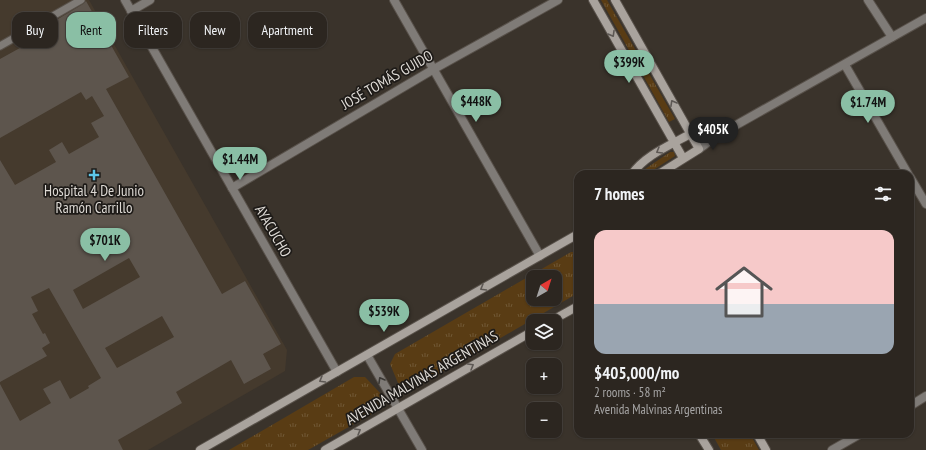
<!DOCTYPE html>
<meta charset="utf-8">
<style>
body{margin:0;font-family:"PT Sans Narrow",sans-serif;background:#342e29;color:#f1f3f6;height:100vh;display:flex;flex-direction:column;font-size:15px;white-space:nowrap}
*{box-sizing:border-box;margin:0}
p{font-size:13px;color:#a6a5a5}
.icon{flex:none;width:22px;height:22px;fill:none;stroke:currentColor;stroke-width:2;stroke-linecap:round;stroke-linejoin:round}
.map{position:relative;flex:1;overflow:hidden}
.drawer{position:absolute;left:574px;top:170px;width:340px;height:268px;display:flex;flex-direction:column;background:#2c2620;border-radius:12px;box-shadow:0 1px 3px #0004,0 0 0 1px #48433e}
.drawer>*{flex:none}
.top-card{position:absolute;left:12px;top:12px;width:380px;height:36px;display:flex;gap:8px}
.needle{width:26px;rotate:39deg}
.tools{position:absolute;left:526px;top:270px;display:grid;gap:8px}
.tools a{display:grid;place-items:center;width:36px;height:36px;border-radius:8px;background:#2c2620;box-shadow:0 1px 3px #0004,0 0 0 1px #48433e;font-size:20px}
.price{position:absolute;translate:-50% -34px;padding:0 9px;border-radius:14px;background:#8abfa5;color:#111;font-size:13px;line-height:26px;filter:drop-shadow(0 1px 2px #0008)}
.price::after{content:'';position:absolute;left:50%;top:24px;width:12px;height:9px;margin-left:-6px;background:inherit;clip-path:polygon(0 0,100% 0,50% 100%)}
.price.current{background:#222;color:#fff}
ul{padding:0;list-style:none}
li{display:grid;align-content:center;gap:8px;height:212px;padding:0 20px}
li span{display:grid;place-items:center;height:124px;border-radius:12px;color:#555}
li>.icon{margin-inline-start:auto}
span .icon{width:72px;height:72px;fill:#fffc;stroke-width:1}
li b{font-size:17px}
h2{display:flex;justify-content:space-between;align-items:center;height:48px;padding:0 20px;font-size:17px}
.tag{padding:0 14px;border-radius:12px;background:#2c2620;box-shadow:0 1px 3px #0004,0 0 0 1px #48433e;font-size:14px;line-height:36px}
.tag.current{background:#8abfa5;color:#111}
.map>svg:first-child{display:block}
.built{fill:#453a2d}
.grass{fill:url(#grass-tufts);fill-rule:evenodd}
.building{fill:#5d554d;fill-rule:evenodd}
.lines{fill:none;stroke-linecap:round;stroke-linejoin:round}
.lane-casing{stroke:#58514a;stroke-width:9}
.street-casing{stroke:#58514a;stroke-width:10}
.secondary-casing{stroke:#58514a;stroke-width:10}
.lane{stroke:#7f7b77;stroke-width:7}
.street{stroke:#7f7b77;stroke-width:8}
.secondary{stroke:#a9a39d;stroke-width:8}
.oneway{stroke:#5d5854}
.oneway2{stroke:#3b3834}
.poi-dot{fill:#5dc7e8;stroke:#1e1b18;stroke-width:1.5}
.labels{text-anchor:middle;stroke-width:3.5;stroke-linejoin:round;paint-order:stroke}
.street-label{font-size:15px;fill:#dedad5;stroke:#1e1b18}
.poi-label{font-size:15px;fill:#dedad5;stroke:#1e1b18}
</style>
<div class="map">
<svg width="926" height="450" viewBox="0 0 926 450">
<defs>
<pattern id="grass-tufts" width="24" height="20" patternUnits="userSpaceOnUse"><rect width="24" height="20" fill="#593c14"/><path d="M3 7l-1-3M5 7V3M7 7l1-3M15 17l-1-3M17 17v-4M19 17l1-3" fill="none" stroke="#705835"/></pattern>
</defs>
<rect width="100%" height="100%" fill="#3a332b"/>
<path class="built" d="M0,0H89L287,350L285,371L148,450H0Z"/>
<g class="grass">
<path d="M601,0H607L675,119L669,122Z"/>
<path d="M670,152H674L675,156L647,174H638Z"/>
<path d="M571,252H578V293L418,386L398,383L390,364L395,354ZM533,277H555V299H533Z"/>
<path d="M354,377H365L382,395L377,411L308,450H229Z"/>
<path d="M712,434H750L759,450H721Z"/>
</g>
<path class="building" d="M86,1L129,77L106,89L222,294L245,281L281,344L263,354L271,369L244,384L231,360L176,392L182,403L118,440L123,450H0V384L20,421L51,403L43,389L60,380L70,399L89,388L88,386L101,378L49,288L31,297L38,311L32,314L43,334L45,333L50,343L42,348L47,356L0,382V160L15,185L56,162L49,150L62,142L69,154L99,137L91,123L104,116L92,96L86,100L81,92L0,138V59L56,28L53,22L83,4ZM129,258L140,277L83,309L73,290ZM162,316L174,337L117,368L105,348Z"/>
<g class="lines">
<g class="lane-casing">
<path id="lane" d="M0,46L81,0"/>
</g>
<g class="street-casing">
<g id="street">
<path d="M125,0L337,372"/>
<path d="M394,0L540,256"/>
<path d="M868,0L892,37"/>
<path d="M131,11L150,0"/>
<path d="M845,65L908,174"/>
<path d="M690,134L715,137"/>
<path d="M699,149L715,137L926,18"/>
<path d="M910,177L926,204"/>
<path d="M232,188L434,69L558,0"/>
<path d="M367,355L422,450"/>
<path d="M910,406L926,396"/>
<path d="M832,450L860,434"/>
</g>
</g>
<g class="secondary-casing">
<g id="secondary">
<path d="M593,0L683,158"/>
<path d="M615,0L699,149L659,174"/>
<path d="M632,174C645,155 671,145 690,134"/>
<path d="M551,321L578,306"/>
<path d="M699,434L709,450"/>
<path d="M757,434L766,450"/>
<path d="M200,450L578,234"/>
<path d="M325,450L533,331"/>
</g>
</g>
<use href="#lane" class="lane"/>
<use href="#street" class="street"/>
<use href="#secondary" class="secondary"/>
</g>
<defs><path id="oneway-chevron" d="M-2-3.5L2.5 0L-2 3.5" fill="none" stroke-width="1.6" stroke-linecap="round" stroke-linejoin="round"/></defs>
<g class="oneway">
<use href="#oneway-chevron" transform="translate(612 34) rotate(60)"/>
<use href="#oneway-chevron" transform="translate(673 103) rotate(-119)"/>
<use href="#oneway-chevron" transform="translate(659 151) rotate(150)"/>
<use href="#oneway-chevron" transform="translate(483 288) rotate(150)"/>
<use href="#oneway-chevron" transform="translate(471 366) rotate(-30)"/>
<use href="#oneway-chevron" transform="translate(322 380) rotate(150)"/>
<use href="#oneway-chevron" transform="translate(358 431) rotate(-30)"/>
</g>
<use class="oneway2" href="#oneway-chevron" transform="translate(381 380) rotate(-120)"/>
<path class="poi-dot" d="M92 169h4v4h4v4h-4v4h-4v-4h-4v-4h4z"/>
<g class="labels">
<g class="street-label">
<text transform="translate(387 80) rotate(-30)" y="5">JOSÉ TOMÁS GUIDO</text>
<text transform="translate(273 231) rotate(60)" y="5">AYACUCHO</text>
<text transform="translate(422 378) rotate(-30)" y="5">AVENIDA MALVINAS ARGENTINAS</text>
</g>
<g class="poi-label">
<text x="94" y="196">Hospital 4 De Junio<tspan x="94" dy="17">Ramón Carrillo</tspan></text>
</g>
</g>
</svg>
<div class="tools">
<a><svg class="needle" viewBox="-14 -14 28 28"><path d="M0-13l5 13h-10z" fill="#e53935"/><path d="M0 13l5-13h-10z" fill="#a6a5a5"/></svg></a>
<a><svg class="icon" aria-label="layers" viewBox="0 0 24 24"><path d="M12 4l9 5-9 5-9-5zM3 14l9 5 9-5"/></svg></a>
<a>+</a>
<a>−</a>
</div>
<b class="price" style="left:629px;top:84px">$399K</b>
<b class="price" style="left:476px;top:123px">$448K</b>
<b class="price" style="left:868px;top:124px">$1.74M</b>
<b class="price current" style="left:713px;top:151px">$405K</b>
<b class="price" style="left:240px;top:181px">$1.44M</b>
<b class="price" style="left:105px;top:262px">$701K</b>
<b class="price" style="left:384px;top:333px">$539K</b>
<div class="top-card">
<a class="tag">Buy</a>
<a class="tag current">Rent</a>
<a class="tag">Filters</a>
<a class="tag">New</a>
<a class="tag">Apartment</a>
</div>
<section class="drawer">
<h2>7 homes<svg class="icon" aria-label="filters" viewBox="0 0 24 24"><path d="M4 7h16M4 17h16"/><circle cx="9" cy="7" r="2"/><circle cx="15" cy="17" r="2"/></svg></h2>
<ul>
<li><span style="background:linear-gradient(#f6c9c9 60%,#9aa5b1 0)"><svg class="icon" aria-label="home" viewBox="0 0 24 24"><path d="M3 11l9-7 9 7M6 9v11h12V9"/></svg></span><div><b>$405,000/mo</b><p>2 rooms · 58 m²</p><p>Avenida Malvinas Argentinas</p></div></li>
</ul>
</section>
</div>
